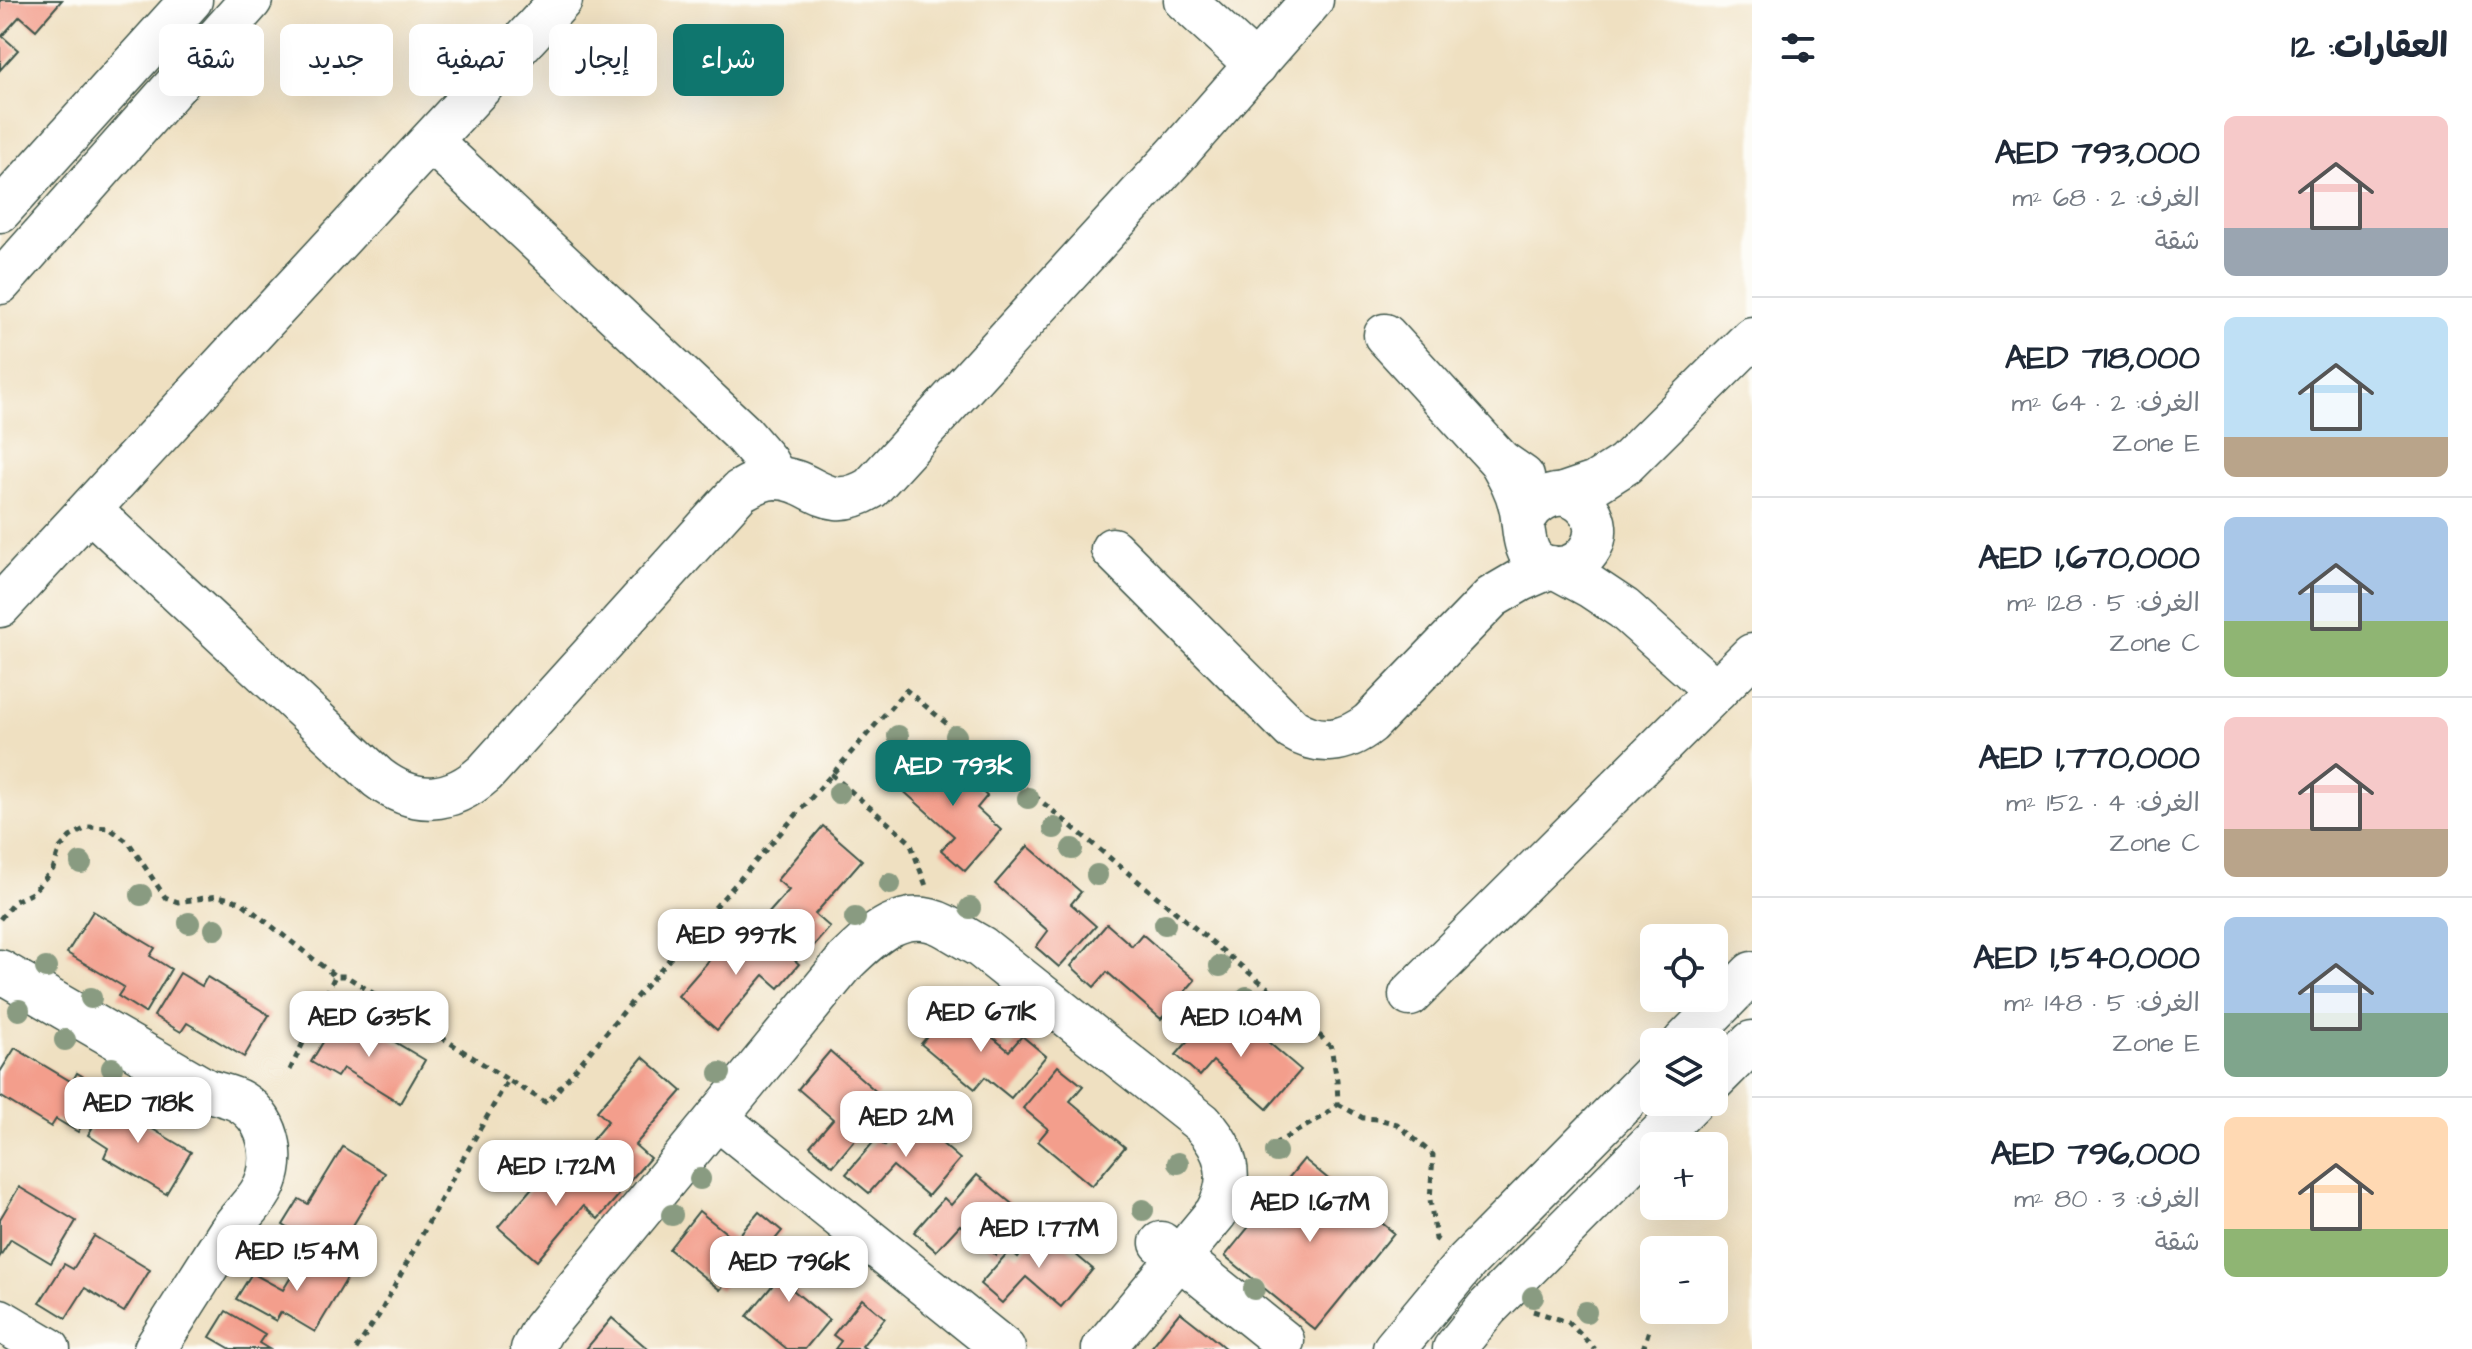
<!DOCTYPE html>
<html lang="ar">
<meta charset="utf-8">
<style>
body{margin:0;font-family:"Architects Daughter","Playpen Sans Arabic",sans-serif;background:#f6f6f7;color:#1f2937;direction:rtl;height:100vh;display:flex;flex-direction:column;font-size:30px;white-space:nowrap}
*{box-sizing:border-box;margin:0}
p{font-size:26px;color:#747a83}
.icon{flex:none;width:44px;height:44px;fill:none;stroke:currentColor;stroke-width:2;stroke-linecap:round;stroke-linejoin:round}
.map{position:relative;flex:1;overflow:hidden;direction:ltr}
.panel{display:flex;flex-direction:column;background:#fff;width:720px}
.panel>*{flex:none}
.top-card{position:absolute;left:24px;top:24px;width:760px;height:72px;direction:rtl;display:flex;gap:16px}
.buttons{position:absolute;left:1640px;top:924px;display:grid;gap:16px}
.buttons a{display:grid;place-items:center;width:88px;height:88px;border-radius:12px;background:#fff;box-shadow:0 8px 32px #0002;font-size:40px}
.price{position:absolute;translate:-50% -68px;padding:0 18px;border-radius:16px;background:#fff;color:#222;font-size:26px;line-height:52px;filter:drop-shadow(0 2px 4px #0008)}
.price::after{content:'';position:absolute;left:50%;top:48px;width:24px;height:18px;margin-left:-12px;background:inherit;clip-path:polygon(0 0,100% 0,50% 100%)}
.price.selected{background:#0f766e;color:#fff}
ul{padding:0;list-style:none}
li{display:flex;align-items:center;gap:24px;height:200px;padding:0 24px}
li+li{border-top:2px solid #e0e1e3}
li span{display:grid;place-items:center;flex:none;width:224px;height:160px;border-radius:12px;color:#555}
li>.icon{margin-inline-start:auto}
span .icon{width:96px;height:96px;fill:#fffc;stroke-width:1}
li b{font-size:34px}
h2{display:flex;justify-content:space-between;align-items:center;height:96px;padding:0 24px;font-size:34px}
.tag{padding:0 28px;border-radius:12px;background:#fff;box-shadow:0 8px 32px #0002;font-size:28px;line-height:72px}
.tag.selected{background:#0f766e;color:#fff}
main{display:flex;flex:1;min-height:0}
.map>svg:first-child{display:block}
.building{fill:#f39e8c}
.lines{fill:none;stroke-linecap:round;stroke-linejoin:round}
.minor-casing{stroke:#3e5549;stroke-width:45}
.path{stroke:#3e5549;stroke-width:5;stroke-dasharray:6 6;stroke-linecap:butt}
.minor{stroke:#fff;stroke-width:42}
.tree{fill:#899b81}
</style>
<main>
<section class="panel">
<h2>العقارات: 12<svg class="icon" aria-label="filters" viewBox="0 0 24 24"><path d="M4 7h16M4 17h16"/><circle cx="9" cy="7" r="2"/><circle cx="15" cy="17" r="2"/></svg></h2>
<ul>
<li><span style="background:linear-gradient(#f6c9c9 70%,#9aa5b1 0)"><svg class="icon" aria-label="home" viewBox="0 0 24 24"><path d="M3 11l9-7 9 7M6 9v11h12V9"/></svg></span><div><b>AED 793,000</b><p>الغرف: 2 · 68 m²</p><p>شقة</p></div></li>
<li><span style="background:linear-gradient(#bfe0f5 75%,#b9a48a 0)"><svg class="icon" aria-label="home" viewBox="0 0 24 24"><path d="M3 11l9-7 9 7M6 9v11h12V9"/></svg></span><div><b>AED 718,000</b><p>الغرف: 2 · 64 m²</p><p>Zone E</p></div></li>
<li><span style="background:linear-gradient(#a9c7e8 65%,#8fb573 0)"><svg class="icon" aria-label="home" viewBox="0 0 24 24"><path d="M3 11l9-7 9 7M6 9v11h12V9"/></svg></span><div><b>AED 1,670,000</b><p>الغرف: 5 · 128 m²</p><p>Zone C</p></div></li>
<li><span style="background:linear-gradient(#f6c9c9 70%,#b9a48a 0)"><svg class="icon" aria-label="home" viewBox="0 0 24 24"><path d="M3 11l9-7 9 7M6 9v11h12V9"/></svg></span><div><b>AED 1,770,000</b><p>الغرف: 4 · 152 m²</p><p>Zone C</p></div></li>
<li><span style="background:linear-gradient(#a9c7e8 60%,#7fa58c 0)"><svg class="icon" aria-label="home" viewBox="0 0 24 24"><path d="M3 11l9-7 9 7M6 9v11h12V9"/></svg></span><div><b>AED 1,540,000</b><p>الغرف: 5 · 148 m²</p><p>Zone E</p></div></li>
<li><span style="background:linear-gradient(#ffd9b3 70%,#8fb573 0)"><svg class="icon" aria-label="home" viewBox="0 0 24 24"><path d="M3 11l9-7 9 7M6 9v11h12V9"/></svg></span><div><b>AED 796,000</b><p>الغرف: 3 · 80 m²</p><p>شقة</p></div></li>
</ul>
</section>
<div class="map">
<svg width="1752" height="1349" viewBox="0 0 1752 1349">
<rect width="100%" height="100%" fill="#fdfcf7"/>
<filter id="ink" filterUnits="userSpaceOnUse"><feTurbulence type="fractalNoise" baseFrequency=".0125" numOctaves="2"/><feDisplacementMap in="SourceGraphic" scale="16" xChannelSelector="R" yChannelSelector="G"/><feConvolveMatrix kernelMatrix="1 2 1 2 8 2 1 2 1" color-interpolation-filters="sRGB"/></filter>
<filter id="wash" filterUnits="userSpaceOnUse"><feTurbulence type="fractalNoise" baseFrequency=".006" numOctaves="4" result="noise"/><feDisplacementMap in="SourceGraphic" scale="32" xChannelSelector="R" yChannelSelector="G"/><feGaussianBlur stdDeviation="1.8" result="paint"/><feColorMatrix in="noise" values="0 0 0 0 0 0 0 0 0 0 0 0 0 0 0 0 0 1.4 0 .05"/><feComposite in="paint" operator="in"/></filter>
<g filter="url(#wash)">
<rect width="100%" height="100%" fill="#efe0c1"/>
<g id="blocks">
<g class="building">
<path d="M0,0H62L36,30L20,16L2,36L18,50L0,70Z"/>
<path d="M934,749L987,796L977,808L1001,830L965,871L941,850L954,836L900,788Z"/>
<path d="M823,826L862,860L815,914L830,927L809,951L767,915L789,890L777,880Z"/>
<path d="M1028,846L1081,892L1071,904L1096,926L1059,967L1036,947L1048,931L995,884Z"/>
<path d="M93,911L155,948L150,956L171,969L145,1013L118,996L124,987L67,953Z"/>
<path d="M1107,924L1132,946L1142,934L1195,980L1161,1019L1107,972L1094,987L1071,966Z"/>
<path d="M758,928L799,964L779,988L764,975L717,1030L678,996L724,943L736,953Z"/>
<path d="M180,973L202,986L207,977L269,1015L244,1057L187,1023L181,1032L154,1016Z"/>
<path d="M954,1005L1009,1051L1022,1036L1046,1056L1011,1098L985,1077L975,1089L921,1044Z"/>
<path d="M1212,1014L1237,1035L1247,1024L1301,1070L1267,1109L1213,1061L1200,1076L1176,1055Z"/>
<path d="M337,1019L358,1032L363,1023L425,1060L400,1103L343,1068L337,1077L311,1062Z"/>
<path d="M15,1048L72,1082L77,1073L104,1089L78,1132L56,1119L51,1127L0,1096V1072Z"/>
<path d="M830,1051L879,1094L854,1124L862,1131L833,1166L810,1146L833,1119L798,1089Z"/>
<path d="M643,1057L682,1091L635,1145L650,1158L629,1182L587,1146L608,1121L597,1111Z"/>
<path d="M1058,1066L1083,1086L1070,1101L1125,1147L1092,1186L1038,1141L1048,1129L1023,1108Z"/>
<path d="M113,1093L140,1108L134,1118L191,1152L166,1194L104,1157L108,1148L88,1135Z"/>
<path d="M910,1116L960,1159L928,1196L893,1166L869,1193L846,1174L876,1139L885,1146Z"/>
<path d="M343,1147L385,1173L347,1235L339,1230L326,1251L283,1225L299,1199L308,1204Z"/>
<path d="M578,1159L619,1195L598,1219L583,1206L537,1261L498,1227L544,1174L556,1184Z"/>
<path d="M1304,1159L1394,1233L1315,1330L1225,1256Z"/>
<path d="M977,1175L1028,1217L996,1255L960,1225L936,1251L914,1232L944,1198L951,1205Z"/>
<path d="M19,1187L76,1221L51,1263L11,1239L0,1256V1219Z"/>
<path d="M699,1211L735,1240L759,1212L782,1231L753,1266L744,1259L720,1290L669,1249Z"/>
<path d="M1043,1227L1093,1269L1061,1307L1026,1277L1002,1303L980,1284L1010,1250L1018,1257Z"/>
<path d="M94,1236L150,1270L124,1312L85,1288L66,1318L40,1302L64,1264L73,1269Z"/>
<path d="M792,1243L815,1262L793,1290L829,1320L805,1349H787L747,1316L772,1286L764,1279Z"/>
<path d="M307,1251L349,1275L315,1332L281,1312L276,1321L236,1299L252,1273L283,1290Z"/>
<path d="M862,1299L885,1318L862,1346L866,1349H835L841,1341L833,1335Z"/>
<path d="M226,1311L265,1334L259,1343L269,1349H231L210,1337Z"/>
<path d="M1180,1312L1203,1330L1226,1349H1150Z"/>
<path d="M612,1318L648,1349H586Z"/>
</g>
</g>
</g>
<g filter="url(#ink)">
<use href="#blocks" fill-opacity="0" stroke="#3e5549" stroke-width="2"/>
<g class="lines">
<g class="minor-casing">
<g id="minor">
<path d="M1185,0L1256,65"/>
<path d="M432,142L741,432L766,461L776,478"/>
<path d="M0,211L191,0"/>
<path d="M0,283L251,0"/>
<path d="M1385,335L1500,461L1523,477"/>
<path d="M1500,461C1508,475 1516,489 1520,506C1526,530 1519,566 1556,568C1587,569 1608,531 1586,507C1564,483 1534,497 1523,523"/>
<path d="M1563,494L1595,483L1625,464L1752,338"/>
<path d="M90,510L378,778C415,806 450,804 485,773L740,491C751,485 762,478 775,478C815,478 824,516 871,488L1177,154L1312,0"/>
<path d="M1112,549L1292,729C1319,746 1345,743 1370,723L1492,597L1521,580L1551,567"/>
<path d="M1556,568L1591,587L1624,609L1716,691"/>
<path d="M0,606L561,0"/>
<path d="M0,971L206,1090C217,1094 231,1096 241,1102C272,1121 279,1166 259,1195C249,1209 237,1220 228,1234C204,1272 179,1311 155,1349"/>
<path d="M1410,995L1752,655"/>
<path d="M1684,1042L1752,973"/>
<path d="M1714,1080L1752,1042"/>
<path d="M717,1118L1004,1349"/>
<path d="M1161,1243L1283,1341"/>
<path d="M0,1320L49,1349"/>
<path d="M532,1349L543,1329L846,961C873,935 904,905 943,925C956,932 968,940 981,947L1202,1123C1228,1151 1235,1179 1216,1213L1103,1349"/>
<path d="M1394,1349L1467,1261L1654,1072"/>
<path d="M1454,1349L1487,1308L1692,1102"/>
</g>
</g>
<g class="path">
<path d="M831,774L910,842L926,886"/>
<path d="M0,919L15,901L32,893L53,869L60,848L70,837L88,827L109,828L129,843L165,897L178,902L218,896L241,902L335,976H346L508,1080"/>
<path d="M290,1070L335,976"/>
<path d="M1338,1104L1363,1118L1378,1119L1397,1124L1433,1155L1430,1200L1436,1239L1440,1242"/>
<path d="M1533,1311L1568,1322L1595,1349"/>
<path d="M356,1349L379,1315L460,1164L508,1080L547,1103L631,1003L906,690L1297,1012L1331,1047L1337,1080L1338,1104L1324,1116L1276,1143"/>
<path d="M1643,1349L1649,1330"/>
</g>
<use href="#minor" class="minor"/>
</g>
<g class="tree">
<circle cx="898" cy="736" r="11"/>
<circle cx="956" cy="736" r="11"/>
<circle cx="978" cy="754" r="11"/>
<circle cx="1006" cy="779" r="11"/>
<circle cx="839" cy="793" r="11"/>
<circle cx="1028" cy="798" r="11"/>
<circle cx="1054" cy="828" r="11"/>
<circle cx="1072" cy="849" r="11"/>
<circle cx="81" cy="863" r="11"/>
<circle cx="1097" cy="875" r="11"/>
<circle cx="890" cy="884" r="11"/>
<circle cx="141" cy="895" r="11"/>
<circle cx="970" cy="908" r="11"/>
<circle cx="855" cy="918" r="11"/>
<circle cx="189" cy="923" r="11"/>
<circle cx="1165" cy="924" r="11"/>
<circle cx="215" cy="929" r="11"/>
<circle cx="1220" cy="966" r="11"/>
<circle cx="46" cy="968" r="11"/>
<circle cx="1247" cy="997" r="11"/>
<circle cx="91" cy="998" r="11"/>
<circle cx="19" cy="1010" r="11"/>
<circle cx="1280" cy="1012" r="11"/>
<circle cx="65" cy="1040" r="11"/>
<circle cx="112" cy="1068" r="11"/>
<circle cx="720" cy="1073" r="11"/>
<circle cx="158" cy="1092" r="11"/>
<circle cx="1276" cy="1152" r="11"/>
<circle cx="1178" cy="1163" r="11"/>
<circle cx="700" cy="1179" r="11"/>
<circle cx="1143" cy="1210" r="11"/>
<circle cx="672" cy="1215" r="11"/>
<circle cx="1254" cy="1289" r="11"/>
<circle cx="1533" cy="1297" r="11"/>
<circle cx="1586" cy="1312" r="11"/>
</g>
</g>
</svg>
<div class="buttons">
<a><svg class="icon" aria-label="locate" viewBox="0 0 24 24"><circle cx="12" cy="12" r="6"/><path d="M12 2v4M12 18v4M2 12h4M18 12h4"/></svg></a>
<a><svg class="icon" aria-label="layers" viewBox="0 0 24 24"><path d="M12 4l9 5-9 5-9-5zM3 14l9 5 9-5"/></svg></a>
<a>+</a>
<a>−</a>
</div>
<b class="price selected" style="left:953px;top:808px">AED 793K</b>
<b class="price" style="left:736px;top:977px">AED 997K</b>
<b class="price" style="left:981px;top:1054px">AED 671K</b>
<b class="price" style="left:369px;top:1059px">AED 635K</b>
<b class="price" style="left:1241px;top:1059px">AED 1.04M</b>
<b class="price" style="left:138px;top:1145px">AED 718K</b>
<b class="price" style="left:906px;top:1159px">AED 2M</b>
<b class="price" style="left:556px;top:1208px">AED 1.72M</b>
<b class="price" style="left:1310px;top:1244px">AED 1.67M</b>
<b class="price" style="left:1039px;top:1270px">AED 1.77M</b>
<b class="price" style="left:297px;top:1293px">AED 1.54M</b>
<b class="price" style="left:789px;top:1304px">AED 796K</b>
<div class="top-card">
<a class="tag selected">شراء</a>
<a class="tag">إيجار</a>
<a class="tag">تصفية</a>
<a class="tag">جديد</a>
<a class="tag">شقة</a>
</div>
</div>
</main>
